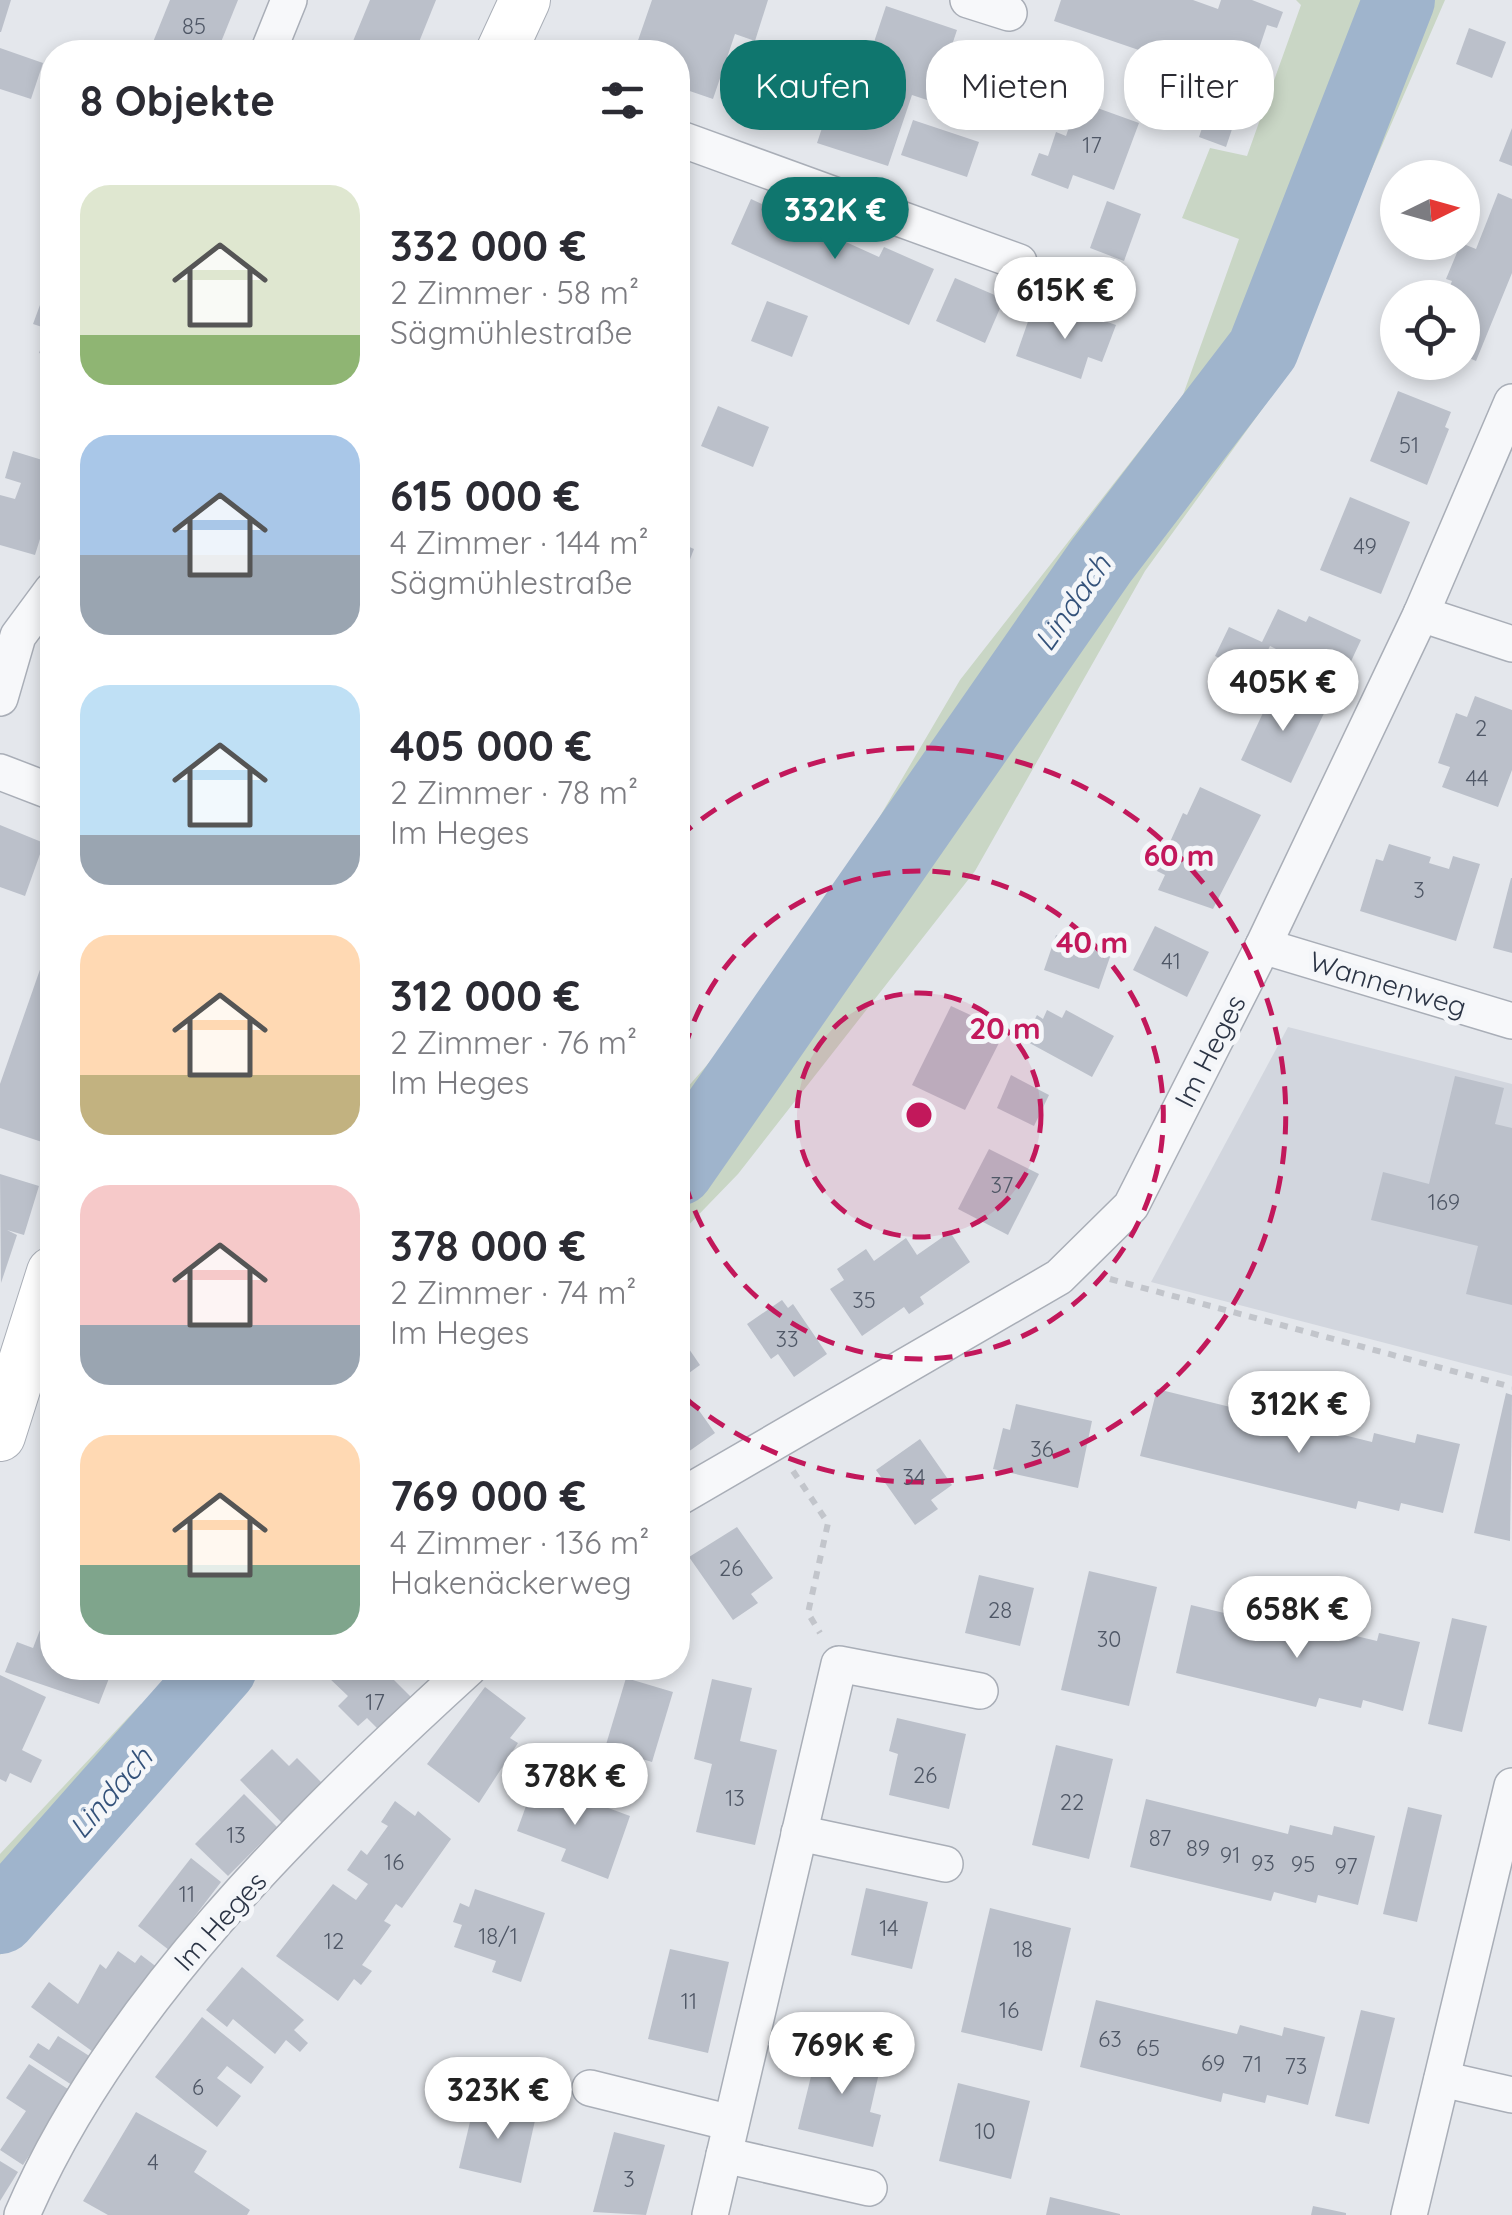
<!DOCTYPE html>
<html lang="de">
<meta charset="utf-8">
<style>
body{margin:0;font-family:Quicksand,sans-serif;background:#f7f7f7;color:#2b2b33;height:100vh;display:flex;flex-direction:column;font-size:38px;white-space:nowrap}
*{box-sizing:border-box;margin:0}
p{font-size:32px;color:#7c7c81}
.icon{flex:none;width:55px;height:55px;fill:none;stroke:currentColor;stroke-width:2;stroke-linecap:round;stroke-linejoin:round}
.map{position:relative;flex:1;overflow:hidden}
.side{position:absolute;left:40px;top:40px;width:650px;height:1640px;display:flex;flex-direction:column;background:#fff;border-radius:40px;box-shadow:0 5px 15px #0003}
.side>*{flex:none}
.banner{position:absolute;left:720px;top:40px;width:640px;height:90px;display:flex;gap:20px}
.needle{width:65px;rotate:85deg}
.buttons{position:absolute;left:1380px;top:160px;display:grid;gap:20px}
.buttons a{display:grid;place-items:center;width:100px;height:100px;border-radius:50%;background:#fff;box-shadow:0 5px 15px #0003;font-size:50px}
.price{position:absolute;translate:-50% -85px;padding:0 22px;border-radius:35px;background:#fff;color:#222;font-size:32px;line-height:65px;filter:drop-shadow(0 2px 5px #0008)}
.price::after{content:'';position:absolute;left:50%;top:60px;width:30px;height:22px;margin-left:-15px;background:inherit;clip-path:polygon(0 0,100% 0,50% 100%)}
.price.selected{background:#0f766e;color:#fff}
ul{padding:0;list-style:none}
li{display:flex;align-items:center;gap:30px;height:250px;padding:0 40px}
li span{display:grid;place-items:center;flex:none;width:280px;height:200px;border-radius:30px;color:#555}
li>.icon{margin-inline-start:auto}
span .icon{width:120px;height:120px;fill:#fffc;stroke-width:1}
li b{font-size:42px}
h2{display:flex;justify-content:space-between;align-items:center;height:120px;padding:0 40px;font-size:42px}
.pill{padding:0 35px;border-radius:40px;background:#fff;box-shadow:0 5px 15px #0003;font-size:35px;line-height:90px}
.pill.selected{background:#0f766e;color:#fff}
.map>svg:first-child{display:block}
.built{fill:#d2d6de}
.green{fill:#c9d6c5}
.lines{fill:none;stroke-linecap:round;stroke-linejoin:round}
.river{stroke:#9fb4cc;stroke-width:72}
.building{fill:#bbc0ca}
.minor-casing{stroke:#a9aeb7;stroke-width:38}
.secondary-casing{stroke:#a9aeb7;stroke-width:52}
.path{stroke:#c2c5cb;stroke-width:6;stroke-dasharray:8 8;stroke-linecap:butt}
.minor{stroke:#f7f8fa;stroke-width:35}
.secondary{stroke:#fff;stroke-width:50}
.ring{fill:none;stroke:#c2185b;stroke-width:5;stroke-dasharray:18 12}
.labels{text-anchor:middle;stroke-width:10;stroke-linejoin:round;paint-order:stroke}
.number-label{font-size:22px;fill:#4f5766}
.street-label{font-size:28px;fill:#2b3445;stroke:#f4f6f9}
.water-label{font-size:30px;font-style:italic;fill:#34527a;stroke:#f4f6f9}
.centre{fill:#c2185b;stroke:#f4f6f9;stroke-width:5}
.ring-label{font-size:30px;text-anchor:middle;font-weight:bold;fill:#c2185b;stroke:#f4f6f9;stroke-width:10;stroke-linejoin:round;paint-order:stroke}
</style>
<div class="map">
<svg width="1512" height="2215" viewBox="0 0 1512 2215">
<rect width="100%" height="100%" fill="#e4e7ec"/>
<path class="built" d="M1288,1027L1512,1084V1376L1151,1282Z"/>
<g class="green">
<path d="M1296,0H1445L1276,390L1145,571L975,871L738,1174L678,1236V1098L788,973L960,680L1183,395L1239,239L1182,218L1210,148L1247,156L1301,5Z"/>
<path d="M141,1704L185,1750L0,1955V1854Z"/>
</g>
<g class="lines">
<g class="river">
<path d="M678,1170L1101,561L1263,349L1399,0"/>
<path d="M0,1918L221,1668"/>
</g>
</g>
<g class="building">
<path d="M0,0H11L1,32H0Z"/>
<path d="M170,0H238L217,52H149Z"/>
<path d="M370,0H436L415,52H366L351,46Z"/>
<path d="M652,0H768L755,41L735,34L713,99L678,87V52H634Z"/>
<path d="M1061,0H1193L1218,9L1221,0H1252L1283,12L1277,28L1267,25L1226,147L1199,137L1212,98L1158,79L1165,59L1054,21Z"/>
<path d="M886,6L957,30L933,102L912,95L888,166L817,143L841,71L862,78Z"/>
<path d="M1469,28L1506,42L1492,78L1456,64Z"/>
<path d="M0,48L43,63L31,99L0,89Z"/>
<path d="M1078,101L1139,123L1114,190L1073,175L1068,189L1031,175L1039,153L1048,156L1056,132L1066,136Z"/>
<path d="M913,120L979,142L967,177L901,155Z"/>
<path d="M1512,128V166L1499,161Z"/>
<path d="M1498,193L1512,199V273L1476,361L1462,355V298H1445L1452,281L1446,279L1461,243L1476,249Z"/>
<path d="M751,199L879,257L884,247L934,269L909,325L731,244Z"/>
<path d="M1107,201L1141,214L1124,261L1090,248Z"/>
<path d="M955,278L1004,299L985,343L936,321Z"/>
<path d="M44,294L52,297V357L39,353L48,329L33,324Z"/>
<path d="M767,301L808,316L792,357L751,341Z"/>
<path d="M1032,310L1072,325L1076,311L1116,325L1102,362L1088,357L1081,379L1016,356Z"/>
<path d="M1398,391L1451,412L1445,427L1449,429L1427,485L1370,461Z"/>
<path d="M718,406L769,427L753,467L701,446Z"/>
<path d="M13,451L52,463L43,508L49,510L35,555L0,545V495L15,499L21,483L5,478Z"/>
<path d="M1350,497L1410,522L1381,594L1320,570Z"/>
<path d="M678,542L694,549L682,580L678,578Z"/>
<path d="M1278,609L1306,622L1309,616L1361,640L1338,689L1286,664L1290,656L1270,646L1255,676L1215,656L1229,627L1262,642Z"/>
<path d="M1276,685L1326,709L1291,783L1241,760Z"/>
<path d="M1475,696L1512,710V770L1498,807L1442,787L1450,767L1438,763L1456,713L1467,717Z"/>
<path d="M1200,787L1261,815L1213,909L1158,890L1165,875L1157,871L1183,813L1187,815Z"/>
<path d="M0,825L44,843L25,896L0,887Z"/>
<path d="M1389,844L1431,857L1429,863L1449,869L1453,856L1480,864L1456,941L1360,911L1376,859L1383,861Z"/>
<path d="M1511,878H1512V953L1493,948Z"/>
<path d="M1155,926L1209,952L1187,997L1133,970Z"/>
<path d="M1056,935L1111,954L1099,989L1044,970Z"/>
<path d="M43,961L52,964V1131L48,1144L0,1128V1084Z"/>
<path d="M951,1006L1005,1031L965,1110L912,1085Z"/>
<path d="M1047,1010L1062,1018L1066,1010L1114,1036L1092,1077L1024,1040L1037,1015L1043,1019Z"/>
<path d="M1011,1075L1049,1095L1034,1126L997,1108Z"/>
<path d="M1455,1076L1504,1088L1495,1124L1512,1128V1305L1466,1294L1478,1246L1371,1220L1383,1172L1429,1184Z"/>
<path d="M989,1149L1039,1174L1008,1235L958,1209Z"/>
<path d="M0,1174L39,1186L24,1235L7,1230L17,1235L1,1283Z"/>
<path d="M950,1232L970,1262L920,1297L924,1304L909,1314L904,1307L862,1336L830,1289L844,1280L837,1269L866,1249L874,1261L906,1238L917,1255Z"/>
<path d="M782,1300L788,1308L793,1304L827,1354L794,1377L778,1354L771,1359L747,1324Z"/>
<path d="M678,1333L700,1365L678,1381L715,1433L678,1459Z"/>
<path d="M1157,1389L1372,1442L1374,1433L1415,1443L1417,1434L1460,1444L1443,1513L1401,1503L1399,1511L1358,1501L1356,1509L1140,1456Z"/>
<path d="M1506,1393L1512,1395L1510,1541L1474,1533Z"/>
<path d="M1016,1404L1092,1421L1078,1488L993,1469L1003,1428L1010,1430Z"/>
<path d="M920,1439L952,1485L931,1500L938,1509L915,1525L876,1470Z"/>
<path d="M737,1527L773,1578L751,1594L758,1603L733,1620L689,1557Z"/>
<path d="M1089,1571L1157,1587L1129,1706L1061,1690Z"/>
<path d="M979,1575L1034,1588L1020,1646L965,1633Z"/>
<path d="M52,1599V1668H113L99,1704L5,1672L17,1642L33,1648Z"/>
<path d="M1191,1605L1333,1639L1335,1631L1377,1641L1379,1633L1420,1642L1403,1711L1363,1700L1361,1708L1319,1698L1316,1707L1176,1673Z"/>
<path d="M1452,1618L1487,1626L1462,1732L1428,1724Z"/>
<path d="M337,1668H382L412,1698L379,1730L367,1718L358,1726L338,1706L348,1696L328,1677Z"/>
<path d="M422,1668H444L433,1678Z"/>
<path d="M0,1675L46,1697L22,1750L42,1760L31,1783L10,1773L6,1782L0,1779Z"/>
<path d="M626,1678L673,1692L652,1762L605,1748Z"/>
<path d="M712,1679L752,1688L740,1741L777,1750L755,1845L696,1832L712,1764L694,1759Z"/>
<path d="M485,1687L526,1718L510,1738L518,1743L479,1803L427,1764Z"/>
<path d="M897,1718L966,1734L949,1809L889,1795L898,1754L889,1751Z"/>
<path d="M1056,1745L1113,1759L1089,1859L1032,1845Z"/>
<path d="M272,1749L289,1766L297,1758L323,1784L282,1823L240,1780Z"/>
<path d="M535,1781L630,1816L608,1879L561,1861L566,1849L517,1831Z"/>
<path d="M244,1794L277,1827L228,1876L195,1844Z"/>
<path d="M1146,1799L1288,1834L1290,1825L1332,1835L1334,1826L1375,1836L1358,1905L1318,1895L1316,1903L1274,1892L1271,1901L1130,1867Z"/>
<path d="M395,1801L415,1816L418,1811L451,1839L402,1908L396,1904L384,1921L391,1925L362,1965L372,1971L361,1985L354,1979L338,2001L276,1956L333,1884L356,1900L368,1884L347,1870L361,1850L367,1855L388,1826L381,1822Z"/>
<path d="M1408,1807L1442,1815L1417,1922L1383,1914Z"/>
<path d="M191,1858L221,1882L169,1950L138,1926Z"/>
<path d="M866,1888L928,1902L912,1969L851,1955Z"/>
<path d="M475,1889L545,1913L521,1982L492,1972L496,1961L454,1947L462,1925L453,1922L460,1903L469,1907Z"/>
<path d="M990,1908L1071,1928L1042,2051L961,2032Z"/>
<path d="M670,1949L729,1962L708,2053L648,2039Z"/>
<path d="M118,1951L135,1963L141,1955L158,1968L96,2054L31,2007L49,1982L78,2004L100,1964L106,1969Z"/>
<path d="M242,1967L304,2020L294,2030L308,2043L300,2052L286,2040L275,2054L233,2019L227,2027L206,2010Z"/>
<path d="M1096,2000L1237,2034L1240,2025L1282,2036L1284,2027L1325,2037L1308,2105L1267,2095L1265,2103L1223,2093L1221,2102L1080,2067Z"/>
<path d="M1361,2010L1395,2018L1369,2124L1335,2116Z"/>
<path d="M202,2017L264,2067L251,2084L227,2066L217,2078L241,2096L217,2127L155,2077Z"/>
<path d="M58,2036L94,2059L75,2087L29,2057L38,2043L49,2050Z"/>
<path d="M819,2044L882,2060L870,2112L881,2115L873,2147L798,2129Z"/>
<path d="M29,2064L71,2091L23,2165L0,2150L26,2111L6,2098Z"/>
<path d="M958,2083L1030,2101L1011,2179L939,2161Z"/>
<path d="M475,2101L536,2116L521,2183L459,2168Z"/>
<path d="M136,2112L207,2151L194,2172L250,2210L247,2215H108L83,2201Z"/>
<path d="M614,2132L665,2145L646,2215L593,2212Z"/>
<path d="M0,2161L18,2172L0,2201Z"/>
<path d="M1050,2197L1120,2214V2215H1046Z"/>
<path d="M1313,2206L1346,2213V2215H1311Z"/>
</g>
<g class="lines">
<g class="minor-casing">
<g id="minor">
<path d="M968,0L1009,13"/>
<path d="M268,52L289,0"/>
<path d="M678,138L1019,262"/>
<path d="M1421,614L1512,644"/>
<path d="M0,698L18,636L52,590"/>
<path d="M0,772L52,792"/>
<path d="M1263,946L1512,1021"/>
<path d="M678,1498L1059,1277L1131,1206L1263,946L1421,614L1512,402"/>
<path d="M799,1833L945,1864"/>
<path d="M1442,2079L1512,2095"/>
<path d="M590,2088L731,2123"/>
<path d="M724,2155L869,2188"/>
<path d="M22,2215C111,2007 304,1818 469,1668"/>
<path d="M710,2215L839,1664L980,1691"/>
<path d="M1409,2215L1512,1786"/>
</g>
</g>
<g class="secondary-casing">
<g id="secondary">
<path d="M501,52L525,0"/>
<path d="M0,1436L52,1272"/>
</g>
</g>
<g class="path">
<path d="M1110,1279L1512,1387"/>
<path d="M793,1471L828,1523L808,1613L820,1633"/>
</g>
<use href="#minor" class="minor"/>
<use href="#secondary" class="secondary"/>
</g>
<circle cx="919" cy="1115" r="122" fill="#c2185b" fill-opacity=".12"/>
<g class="ring">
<circle cx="919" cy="1115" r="122"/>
<path d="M678 1079A244 244 0 1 1 678 1151"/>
<path d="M678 838A367 367 0 1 1 678 1392"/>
</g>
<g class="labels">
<g class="number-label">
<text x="194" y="34">85</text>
<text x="1092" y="153">17</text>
<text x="1409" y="453">51</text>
<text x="1365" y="554">49</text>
<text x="1481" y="736">2</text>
<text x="1477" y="786">44</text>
<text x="1419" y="898">3</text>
<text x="1171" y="969">41</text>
<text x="1002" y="1193">37</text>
<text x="1444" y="1210">169</text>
<text x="864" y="1308">35</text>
<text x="787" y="1347">33</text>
<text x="1042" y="1457">36</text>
<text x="914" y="1485">34</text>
<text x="731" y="1576">26</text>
<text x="1000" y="1618">28</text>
<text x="1109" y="1647">30</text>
<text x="375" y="1710">17</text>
<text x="925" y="1783">26</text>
<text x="735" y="1806">13</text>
<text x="1072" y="1810">22</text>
<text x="236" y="1843">13</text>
<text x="1160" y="1846">87</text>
<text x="1198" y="1856">89</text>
<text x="1230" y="1863">91</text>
<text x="394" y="1870">16</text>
<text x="1263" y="1871">93</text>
<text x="1303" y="1872">95</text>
<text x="1346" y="1874">97</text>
<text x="187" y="1902">11</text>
<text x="889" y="1936">14</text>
<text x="498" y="1944">18/1</text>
<text x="334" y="1949">12</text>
<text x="1023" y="1957">18</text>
<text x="689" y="2009">11</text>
<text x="1009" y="2018">16</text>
<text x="1110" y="2047">63</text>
<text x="1148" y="2056">65</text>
<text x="1213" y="2071">69</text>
<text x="1252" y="2072">71</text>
<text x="1296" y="2074">73</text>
<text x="198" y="2095">6</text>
<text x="985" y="2139">10</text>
<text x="153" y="2170">4</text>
<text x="629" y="2187">3</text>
</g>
<g class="street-label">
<text transform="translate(1388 984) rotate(17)" y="10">Wannenweg</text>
<text transform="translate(1210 1051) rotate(-63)" y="10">Im Heges</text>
<text transform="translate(220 1921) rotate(-48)" y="10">Im Heges</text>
</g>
<g class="water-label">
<text transform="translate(1073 603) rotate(-55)" y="10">Lindach</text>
<text transform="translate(111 1793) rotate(-49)" y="10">Lindach</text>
</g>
</g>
<circle cx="919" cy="1115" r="15" class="centre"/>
<g class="ring-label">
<text x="1179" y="866">60 m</text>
<text x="1092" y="953">40 m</text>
<text x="1005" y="1039">20 m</text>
</g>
</svg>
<div class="buttons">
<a><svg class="needle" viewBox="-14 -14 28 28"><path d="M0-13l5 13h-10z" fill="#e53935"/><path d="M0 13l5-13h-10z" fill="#7c7c81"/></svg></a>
<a><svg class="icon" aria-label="locate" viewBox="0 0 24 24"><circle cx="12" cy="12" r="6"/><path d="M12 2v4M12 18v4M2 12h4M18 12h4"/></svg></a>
</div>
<b class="price selected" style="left:835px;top:262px">332K €</b>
<b class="price" style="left:1065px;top:342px">615K €</b>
<b class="price" style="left:1283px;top:734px">405K €</b>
<b class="price" style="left:1299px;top:1456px">312K €</b>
<b class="price" style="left:1297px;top:1661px">658K €</b>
<b class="price" style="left:575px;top:1828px">378K €</b>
<b class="price" style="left:842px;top:2097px">769K €</b>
<b class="price" style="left:498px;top:2142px">323K €</b>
<div class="banner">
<a class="pill selected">Kaufen</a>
<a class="pill">Mieten</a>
<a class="pill">Filter</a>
</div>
<section class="side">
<h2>8 Objekte<svg class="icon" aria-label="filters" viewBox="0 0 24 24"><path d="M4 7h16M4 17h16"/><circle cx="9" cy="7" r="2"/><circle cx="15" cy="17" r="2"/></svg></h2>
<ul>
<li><span style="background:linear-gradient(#dfe7d0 75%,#8fb573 0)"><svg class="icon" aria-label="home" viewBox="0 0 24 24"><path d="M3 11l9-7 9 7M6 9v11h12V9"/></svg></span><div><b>332 000 €</b><p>2 Zimmer · 58 m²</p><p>Sägmühlestraße</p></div></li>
<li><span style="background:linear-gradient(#a9c7e8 60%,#9aa5b1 0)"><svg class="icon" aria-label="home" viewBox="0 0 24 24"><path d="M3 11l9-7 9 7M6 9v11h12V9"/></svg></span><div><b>615 000 €</b><p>4 Zimmer · 144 m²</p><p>Sägmühlestraße</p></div></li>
<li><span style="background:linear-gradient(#bfe0f5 75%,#9aa5b1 0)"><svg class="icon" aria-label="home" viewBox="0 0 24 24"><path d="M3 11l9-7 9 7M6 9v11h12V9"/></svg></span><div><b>405 000 €</b><p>2 Zimmer · 78 m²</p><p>Im Heges</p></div></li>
<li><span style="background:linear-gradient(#ffd9b3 70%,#c2b280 0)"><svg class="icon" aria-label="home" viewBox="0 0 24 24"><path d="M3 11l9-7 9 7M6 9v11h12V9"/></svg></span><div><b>312 000 €</b><p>2 Zimmer · 76 m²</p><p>Im Heges</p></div></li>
<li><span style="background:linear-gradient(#f6c9c9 70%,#9aa5b1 0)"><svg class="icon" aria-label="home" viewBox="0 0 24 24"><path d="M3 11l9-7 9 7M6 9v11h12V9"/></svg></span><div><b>378 000 €</b><p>2 Zimmer · 74 m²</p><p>Im Heges</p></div></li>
<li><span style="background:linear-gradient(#ffd9b3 65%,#7fa58c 0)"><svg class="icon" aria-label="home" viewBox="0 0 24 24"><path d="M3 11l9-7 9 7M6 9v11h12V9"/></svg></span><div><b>769 000 €</b><p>4 Zimmer · 136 m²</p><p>Hakenäckerweg</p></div></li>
</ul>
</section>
</div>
